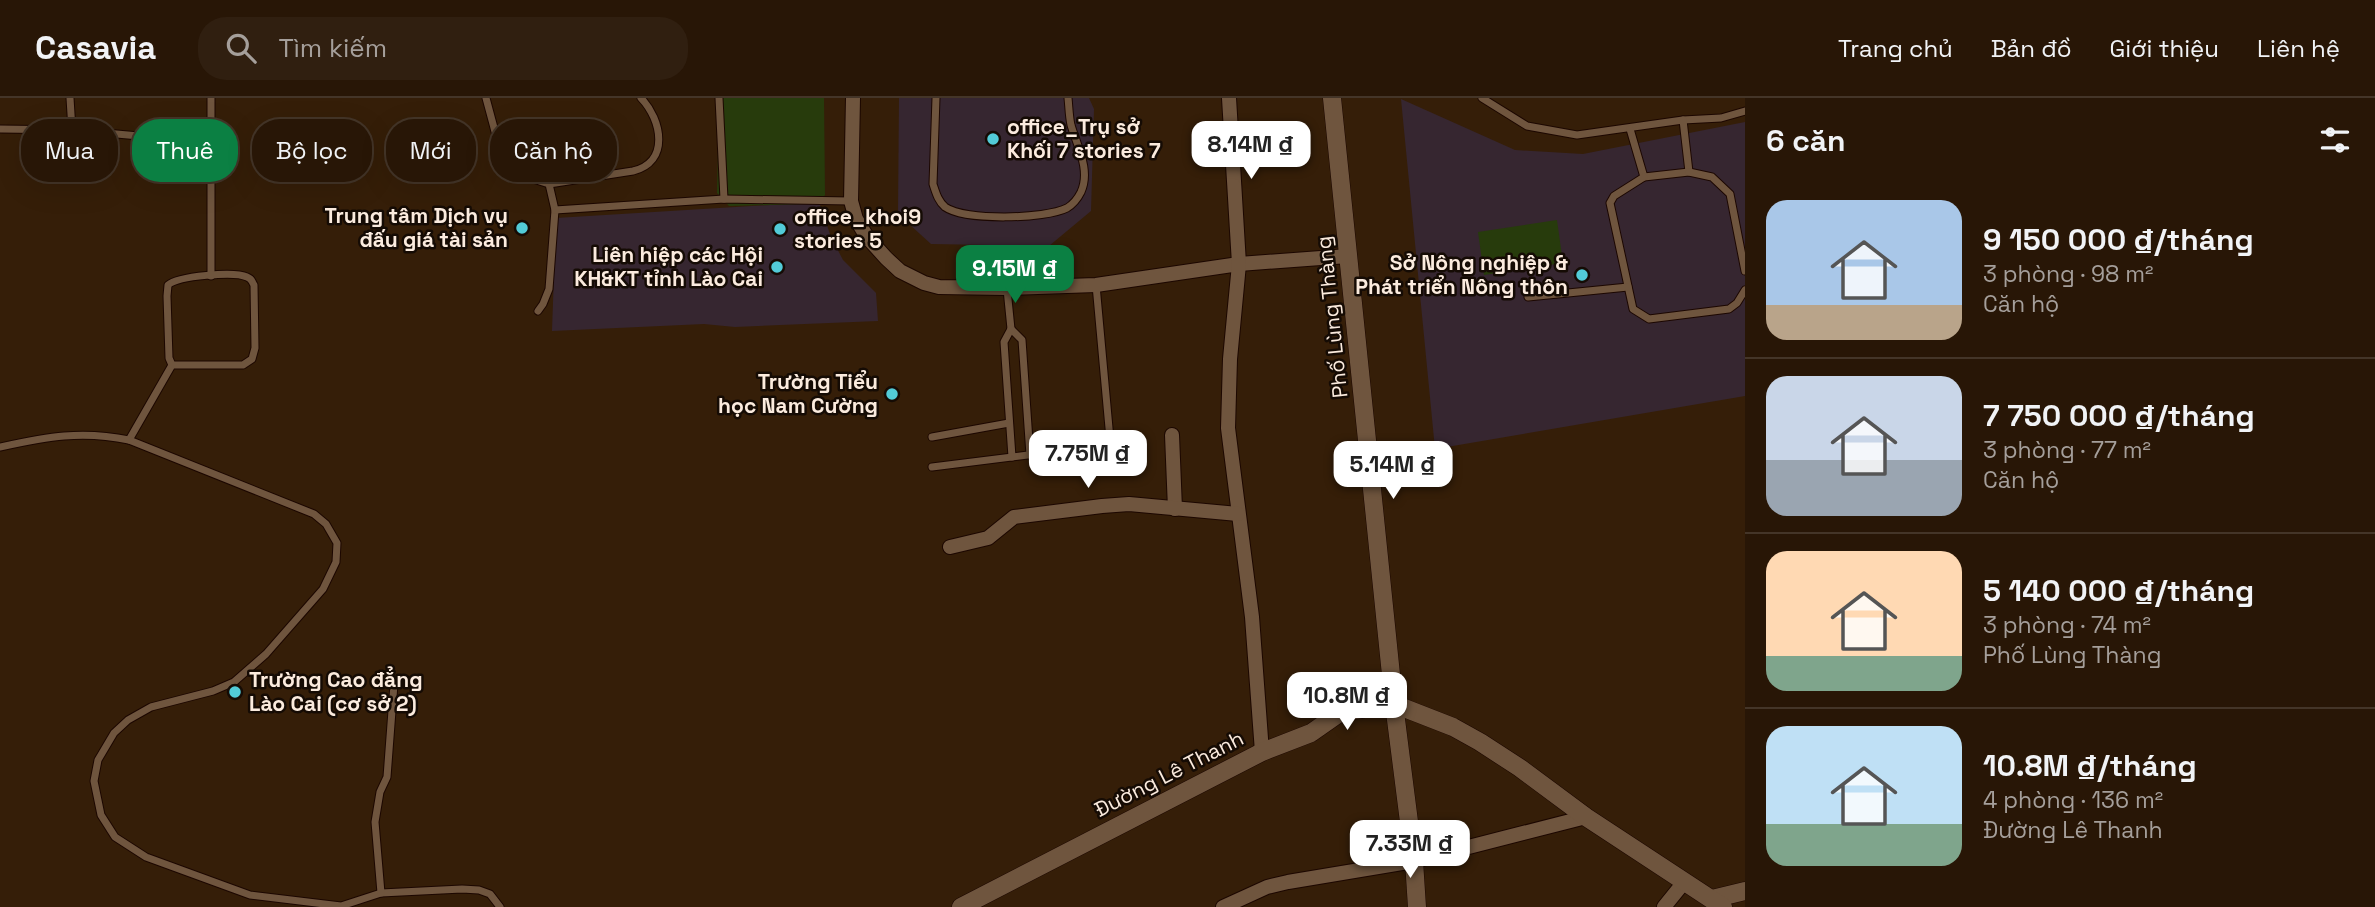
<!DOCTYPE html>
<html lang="vi">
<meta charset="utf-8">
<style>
body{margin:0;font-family:"Space Grotesk",sans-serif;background:#301f10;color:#f1f3f6;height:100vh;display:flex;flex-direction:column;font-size:26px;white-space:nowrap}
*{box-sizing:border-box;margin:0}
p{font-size:23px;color:#a59f9b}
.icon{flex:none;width:38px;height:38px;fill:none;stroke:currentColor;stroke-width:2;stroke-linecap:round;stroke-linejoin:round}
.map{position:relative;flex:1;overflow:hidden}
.drawer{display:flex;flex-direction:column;background:#281606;width:630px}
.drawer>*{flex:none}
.top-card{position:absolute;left:21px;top:21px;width:665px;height:63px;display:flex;gap:14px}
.price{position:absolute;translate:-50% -60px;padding:0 16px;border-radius:14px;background:#fff;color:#222;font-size:23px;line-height:46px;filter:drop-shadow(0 2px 4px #0008)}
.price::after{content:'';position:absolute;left:50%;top:42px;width:21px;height:16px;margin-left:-10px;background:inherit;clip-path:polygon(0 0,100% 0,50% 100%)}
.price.current{background:#0b8043;color:#fff}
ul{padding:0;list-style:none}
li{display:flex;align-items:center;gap:21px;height:175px;padding:0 21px}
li+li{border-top:2px solid #443528}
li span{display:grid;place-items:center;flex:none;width:196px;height:140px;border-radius:21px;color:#555}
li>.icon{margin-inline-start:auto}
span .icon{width:84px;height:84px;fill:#fffc;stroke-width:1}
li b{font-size:30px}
h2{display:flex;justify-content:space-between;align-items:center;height:84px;padding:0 21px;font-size:30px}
.pill{padding:0 24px;border-radius:28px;background:#281606;box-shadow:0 7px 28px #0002,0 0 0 2px #443528;font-size:24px;line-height:63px}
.pill.current{background:#0b8043;color:#fff}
header{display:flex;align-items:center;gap:42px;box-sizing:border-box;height:98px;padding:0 35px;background:#281606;border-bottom:2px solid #443528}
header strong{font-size:33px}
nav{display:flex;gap:38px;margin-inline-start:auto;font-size:24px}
.search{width:490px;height:63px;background:#301f10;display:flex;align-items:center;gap:18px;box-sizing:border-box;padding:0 24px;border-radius:28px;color:#a59f9b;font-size:26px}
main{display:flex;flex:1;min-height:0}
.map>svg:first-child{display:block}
.commercial{fill:#362630}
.green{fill:#273b0c}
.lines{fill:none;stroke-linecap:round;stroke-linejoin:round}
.service-casing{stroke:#1c0700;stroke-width:9}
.minor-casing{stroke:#1c0700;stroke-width:16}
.tertiary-casing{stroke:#1c0700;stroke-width:19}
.service{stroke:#6f553e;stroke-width:7}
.minor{stroke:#6f553e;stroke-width:14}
.tertiary{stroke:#6f553e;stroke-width:18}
.poi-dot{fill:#52cbd7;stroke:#150b04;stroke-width:2.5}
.labels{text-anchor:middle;stroke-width:5;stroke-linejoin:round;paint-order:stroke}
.poi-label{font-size:21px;font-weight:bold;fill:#fbebde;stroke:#150b04;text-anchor:end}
.street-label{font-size:21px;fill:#fbebde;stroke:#150b04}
</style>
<header>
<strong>Casavia</strong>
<div class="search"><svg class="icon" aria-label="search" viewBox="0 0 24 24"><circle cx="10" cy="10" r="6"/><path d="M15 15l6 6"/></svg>Tìm kiếm</div>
<nav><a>Trang chủ</a><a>Bản đồ</a><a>Giới thiệu</a><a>Liên hệ</a></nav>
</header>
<main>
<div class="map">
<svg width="1745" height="809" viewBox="0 0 1745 809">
<rect width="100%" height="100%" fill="#351e08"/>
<g class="commercial">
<path d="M899,0H1089L1094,11L1091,113L1049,148L931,146L898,116Z"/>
<path d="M1401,1L1515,52L1583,56L1745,24V298L1435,351Z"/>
<path d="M819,104L831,139L843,162L876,195L878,223L735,229L704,226L552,233L556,120Z"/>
</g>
<g class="green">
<path d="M719,0H824L825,97L819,104L806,106L729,108L717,95Z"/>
<path d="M1557,122L1563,165L1484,177L1478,134Z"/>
</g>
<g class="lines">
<g class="service-casing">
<g id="service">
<path d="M70,0L72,32"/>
<path d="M211,0V178"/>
<path d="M486,0L504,67L514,75L549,86L555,112L549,191L543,206L538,213"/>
<path d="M719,0L724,101"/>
<path d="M936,0L933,86C936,95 938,103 945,109C965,123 1045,121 1067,110C1072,107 1078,100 1081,94C1091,72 1077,48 1071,27C1069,18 1069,9 1068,0"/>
<path d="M1482,0L1527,28L1577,37L1683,22L1721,20L1745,13"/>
<path d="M0,31L72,32L139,38"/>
<path d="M1630,31L1644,79L1689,74L1683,22"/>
<path d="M1689,74L1712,79L1730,96L1745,173"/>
<path d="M1644,79L1614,98L1610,105L1633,211L1649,221L1729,211L1737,205L1745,192"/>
<path d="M549,86L633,73C670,64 662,22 641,0"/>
<path d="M555,112L724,101L851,103"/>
<path d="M1096,187L1110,341"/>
<path d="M1007,191L1011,231L1004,244L1012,359"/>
<path d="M1528,199L1628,189"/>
<path d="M1011,231L1022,242L1030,357"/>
<path d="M932,339L1009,325"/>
<path d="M129,342L172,267L169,260L167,198L168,187C178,178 234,173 247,179C252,181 251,182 254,187L255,250L252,261L243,267H172"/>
<path d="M0,349C47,339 81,332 129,342L314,416L326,426L337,445L336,464L323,491L266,556L234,584L213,593L151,609L128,622L114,635L98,662L94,683L101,717L115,739L146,759L250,797L341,808L381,795L462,791L479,792L490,796L500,809"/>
<path d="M932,369L1052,354"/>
<path d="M381,795L375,724L380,694L387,679L394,586"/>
</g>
</g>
<g class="minor-casing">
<g id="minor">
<path d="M853,0L851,103L856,121L867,139L886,160L900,173L924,185L939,189L1007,190L1096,187L1239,166L1348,158"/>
<path d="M1229,0L1239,166L1230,261L1228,330L1252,519L1262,654"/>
<path d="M1172,337L1175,411"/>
<path d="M950,449L988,440L1014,419L1102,408L1129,406L1238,416"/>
<path d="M1223,809L1267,789L1288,784L1414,763L1586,719"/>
<path d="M1664,809L1685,783"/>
</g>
</g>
<g class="tertiary-casing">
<g id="tertiary">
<path d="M1332,0L1394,606L1414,763L1417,809"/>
<path d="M1712,801L1745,793"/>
<path d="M961,809L1262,654L1311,635L1341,614L1394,606L1453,629L1480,644L1520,670L1586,719L1723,809"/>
</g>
</g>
<use href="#service" class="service"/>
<use href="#minor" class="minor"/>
<use href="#tertiary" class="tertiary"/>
</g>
<g class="poi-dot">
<circle cx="993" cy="41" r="7"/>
<circle cx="522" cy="130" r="7"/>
<circle cx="780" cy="131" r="7"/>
<circle cx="777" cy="169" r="7"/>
<circle cx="1582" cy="177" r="7"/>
<circle cx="892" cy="296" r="7"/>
<circle cx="235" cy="594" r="7"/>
</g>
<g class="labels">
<g class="poi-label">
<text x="1007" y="36" text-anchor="start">office_Trụ sở<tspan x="1007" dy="24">Khối 7 stories 7</tspan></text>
<text x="508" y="125">Trung tâm Dịch vụ<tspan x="508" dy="24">đấu giá tài sản</tspan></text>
<text x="794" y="126" text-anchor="start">office_khoi9<tspan x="794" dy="24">stories 5</tspan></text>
<text x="763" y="164">Liên hiệp các Hội<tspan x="763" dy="24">KH&amp;KT tỉnh Lào Cai</tspan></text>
<text x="1568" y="172">Sở Nông nghiệp &amp;<tspan x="1568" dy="24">Phát triển Nông thôn</tspan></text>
<text x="878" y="291">Trường Tiểu<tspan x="878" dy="24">học Nam Cường</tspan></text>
<text x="249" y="589" text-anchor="start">Trường Cao đẳng<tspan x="249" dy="24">Lào Cai (cơ sở 2)</tspan></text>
</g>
<g class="street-label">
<text transform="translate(1332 219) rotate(-96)" y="7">Phố Lùng Thàng</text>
<text transform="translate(1169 676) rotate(-27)" y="7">Đường Lê Thanh</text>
</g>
</g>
</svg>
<b class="price" style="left:1251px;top:83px">8.14M ₫</b>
<b class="price current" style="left:1015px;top:207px">9.15M ₫</b>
<b class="price" style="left:1088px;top:392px">7.75M ₫</b>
<b class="price" style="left:1393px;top:403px">5.14M ₫</b>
<b class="price" style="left:1347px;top:634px">10.8M ₫</b>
<b class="price" style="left:1410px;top:782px">7.33M ₫</b>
<div class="top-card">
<a class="pill">Mua</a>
<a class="pill current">Thuê</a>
<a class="pill">Bộ lọc</a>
<a class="pill">Mới</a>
<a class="pill">Căn hộ</a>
</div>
</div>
<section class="drawer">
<h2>6 căn<svg class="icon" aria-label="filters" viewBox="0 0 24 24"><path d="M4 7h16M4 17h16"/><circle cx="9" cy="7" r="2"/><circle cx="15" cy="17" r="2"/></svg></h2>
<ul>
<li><span style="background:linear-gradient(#a9c7e8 75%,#b9a48a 0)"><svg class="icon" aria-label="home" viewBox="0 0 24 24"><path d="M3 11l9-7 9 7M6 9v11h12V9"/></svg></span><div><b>9 150 000 ₫/tháng</b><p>3 phòng · 98 m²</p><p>Căn hộ</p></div></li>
<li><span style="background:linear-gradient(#c9d6e8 60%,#9aa5b1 0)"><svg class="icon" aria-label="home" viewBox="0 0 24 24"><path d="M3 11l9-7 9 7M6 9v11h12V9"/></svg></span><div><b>7 750 000 ₫/tháng</b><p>3 phòng · 77 m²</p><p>Căn hộ</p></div></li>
<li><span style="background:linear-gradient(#ffd9b3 75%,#7fa58c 0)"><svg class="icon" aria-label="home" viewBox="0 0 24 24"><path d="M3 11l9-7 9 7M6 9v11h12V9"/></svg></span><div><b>5 140 000 ₫/tháng</b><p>3 phòng · 74 m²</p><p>Phố Lùng Thàng</p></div></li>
<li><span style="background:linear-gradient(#bfe0f5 70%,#7fa58c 0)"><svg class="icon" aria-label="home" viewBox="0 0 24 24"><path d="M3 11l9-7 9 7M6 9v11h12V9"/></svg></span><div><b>10.8M ₫/tháng</b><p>4 phòng · 136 m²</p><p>Đường Lê Thanh</p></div></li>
</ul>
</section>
</main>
